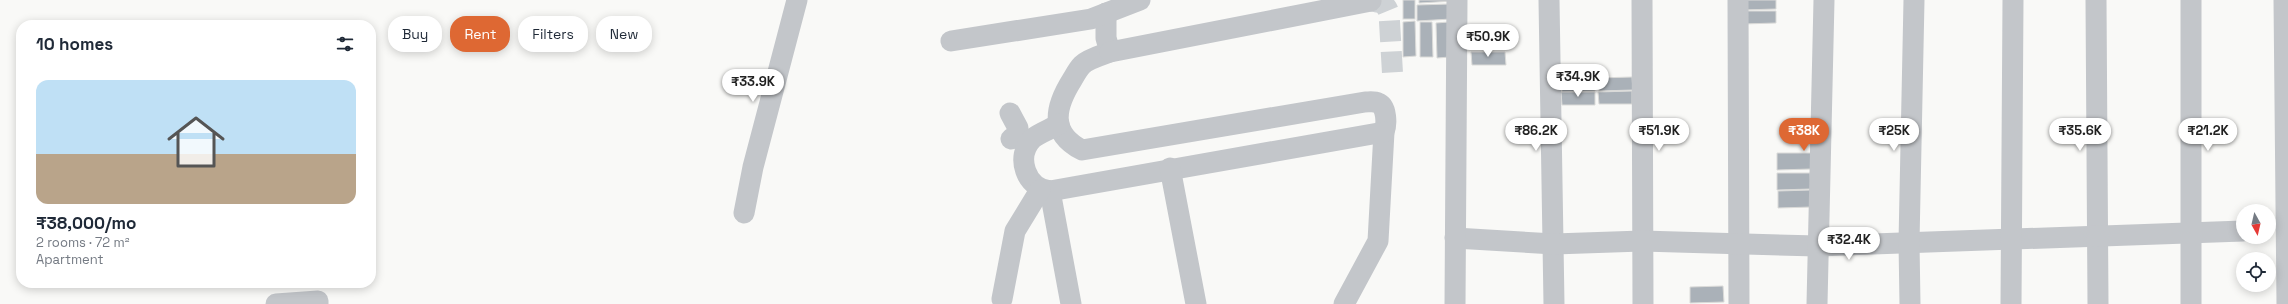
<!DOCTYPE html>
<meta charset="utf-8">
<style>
body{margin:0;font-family:"Space Grotesk",sans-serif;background:#f2f2f3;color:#1f2937;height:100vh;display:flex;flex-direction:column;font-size:15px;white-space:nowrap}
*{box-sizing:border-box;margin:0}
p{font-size:13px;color:#747a83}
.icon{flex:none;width:22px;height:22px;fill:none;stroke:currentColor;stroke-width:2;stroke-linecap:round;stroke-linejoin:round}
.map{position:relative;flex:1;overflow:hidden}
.side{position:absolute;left:16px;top:20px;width:360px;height:268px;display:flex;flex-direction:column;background:#fff;border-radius:16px;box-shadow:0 2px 10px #0003}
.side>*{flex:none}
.banner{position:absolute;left:388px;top:16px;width:380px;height:36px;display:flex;gap:8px}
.needle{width:26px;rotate:172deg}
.buttons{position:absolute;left:2236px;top:204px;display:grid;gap:8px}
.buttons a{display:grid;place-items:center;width:40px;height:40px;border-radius:50%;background:#fff;box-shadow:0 2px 10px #0003;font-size:20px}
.price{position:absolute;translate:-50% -34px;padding:0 9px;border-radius:14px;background:#fff;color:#222;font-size:13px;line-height:26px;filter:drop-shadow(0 1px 2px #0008)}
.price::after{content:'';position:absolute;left:50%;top:24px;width:12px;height:9px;margin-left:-6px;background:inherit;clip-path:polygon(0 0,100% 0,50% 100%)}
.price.on{background:#de6833;color:#fff}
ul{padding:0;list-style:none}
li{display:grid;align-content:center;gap:8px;height:212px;padding:0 20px}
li+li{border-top:1px solid #e0e1e3}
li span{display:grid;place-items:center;height:124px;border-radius:12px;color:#555}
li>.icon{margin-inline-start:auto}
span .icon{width:72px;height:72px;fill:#fffc;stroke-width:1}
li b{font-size:17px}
h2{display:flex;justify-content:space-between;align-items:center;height:48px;padding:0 20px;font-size:17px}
.tag{padding:0 14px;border-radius:16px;background:#fff;box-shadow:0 2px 10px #0003;font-size:14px;line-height:36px}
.tag.on{background:#de6833;color:#fff}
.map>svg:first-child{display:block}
.building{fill:#aab1b8;stroke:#dbdbd9}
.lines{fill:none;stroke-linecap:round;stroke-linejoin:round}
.minor-tunnel{stroke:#ced2d5;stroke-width:21;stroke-dasharray:21 10;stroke-linecap:butt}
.minor{stroke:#c3c6ca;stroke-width:21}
</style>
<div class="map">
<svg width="2288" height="304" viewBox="0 0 2288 304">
<rect width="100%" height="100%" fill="#f9f9f7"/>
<g class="building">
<rect x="1403" y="0" width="12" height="19"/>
<path d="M1419,0H1452L1453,1L1419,3Z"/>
<path d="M1742,0H1776V9L1742,10Z"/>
<path d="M1450,4L1451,19L1417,21V5Z"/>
<path d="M1742,11H1776V23L1742,24Z"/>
<path d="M1415,21L1416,56L1403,57V22Z"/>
<path d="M1420,22H1432L1433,57H1420Z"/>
<path d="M1449,22L1450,57L1437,58L1436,23Z"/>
<path d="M1471,52H1505L1506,65H1472Z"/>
<path d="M1632,77L1633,90L1599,91L1598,78Z"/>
<path d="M1561,78H1595V91L1562,92Z"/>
<path d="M1632,91V104H1599L1598,92Z"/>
<path d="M1561,92H1595V105H1562Z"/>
<path d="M1777,153H1811V169L1777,170Z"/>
<path d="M1777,173H1810L1811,189L1777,190Z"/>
<path d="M1811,190L1812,207L1778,208V191Z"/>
<path d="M1723,286L1724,302L1690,303V287Z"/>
</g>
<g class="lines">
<path class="minor-tunnel" d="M1371,1C1380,2 1386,3 1389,13L1393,82"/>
<g class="minor">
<path d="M1549,0L1554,304"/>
<path d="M1642,0L1643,304"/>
<path d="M1738,0L1739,304"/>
<path d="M2096,0L2098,304"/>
<path d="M2284,0L2287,304"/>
<path d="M1106,13V38L1110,52C1102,55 1088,59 1082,65C1078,69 1075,75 1072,80C1055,107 1049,133 1082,150L1365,102C1369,102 1374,101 1378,103C1387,106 1387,125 1384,132L1378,241L1344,304"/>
<path d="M951,41L1091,19L1140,0"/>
<path d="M1110,52L1371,1"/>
<path d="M1010,113L1018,128L1016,135L1011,139"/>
<path d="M1059,124C1051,129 1039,133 1032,139C1015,157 1026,188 1050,191L1384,132"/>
<path d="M1170,168L1196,304"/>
<path d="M1050,191L1071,304"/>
<path d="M744,213L753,167L797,0"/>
<path d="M1455,238L1554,244L1642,241L1817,246L2243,231"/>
<path d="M1002,299L1015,231L1040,190"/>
<path d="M276,304L318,301V304"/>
<path d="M1455,304L1457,0"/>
<path d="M1817,304L1824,0"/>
<path d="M1910,304L1909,242L1914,0"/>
<path d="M2011,304L2013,0"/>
<path d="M2191,304V0"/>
</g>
</g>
</svg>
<div class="buttons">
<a><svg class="needle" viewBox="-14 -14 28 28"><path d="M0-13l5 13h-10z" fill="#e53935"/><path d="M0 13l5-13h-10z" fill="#747a83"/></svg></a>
<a><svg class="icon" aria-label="locate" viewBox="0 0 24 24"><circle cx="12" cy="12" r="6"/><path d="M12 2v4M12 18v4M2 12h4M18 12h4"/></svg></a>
</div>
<b class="price" style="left:1488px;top:58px">₹50.9K</b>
<b class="price" style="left:1578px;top:98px">₹34.9K</b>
<b class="price" style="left:753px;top:103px">₹33.9K</b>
<b class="price" style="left:1536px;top:152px">₹86.2K</b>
<b class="price" style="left:1659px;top:152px">₹51.9K</b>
<b class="price on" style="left:1804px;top:152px">₹38K</b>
<b class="price" style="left:1894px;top:152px">₹25K</b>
<b class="price" style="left:2080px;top:152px">₹35.6K</b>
<b class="price" style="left:2208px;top:152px">₹21.2K</b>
<b class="price" style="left:1849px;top:261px">₹32.4K</b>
<div class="banner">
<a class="tag">Buy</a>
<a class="tag on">Rent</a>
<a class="tag">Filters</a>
<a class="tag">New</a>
</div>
<section class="side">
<h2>10 homes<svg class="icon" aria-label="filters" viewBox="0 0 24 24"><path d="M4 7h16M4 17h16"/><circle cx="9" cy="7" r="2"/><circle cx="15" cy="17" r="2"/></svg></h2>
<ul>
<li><span style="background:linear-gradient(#bfe0f5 60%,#b9a48a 0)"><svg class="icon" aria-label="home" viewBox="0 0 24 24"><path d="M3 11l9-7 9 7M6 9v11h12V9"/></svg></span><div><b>₹38,000/mo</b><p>2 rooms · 72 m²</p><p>Apartment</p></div></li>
</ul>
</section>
</div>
